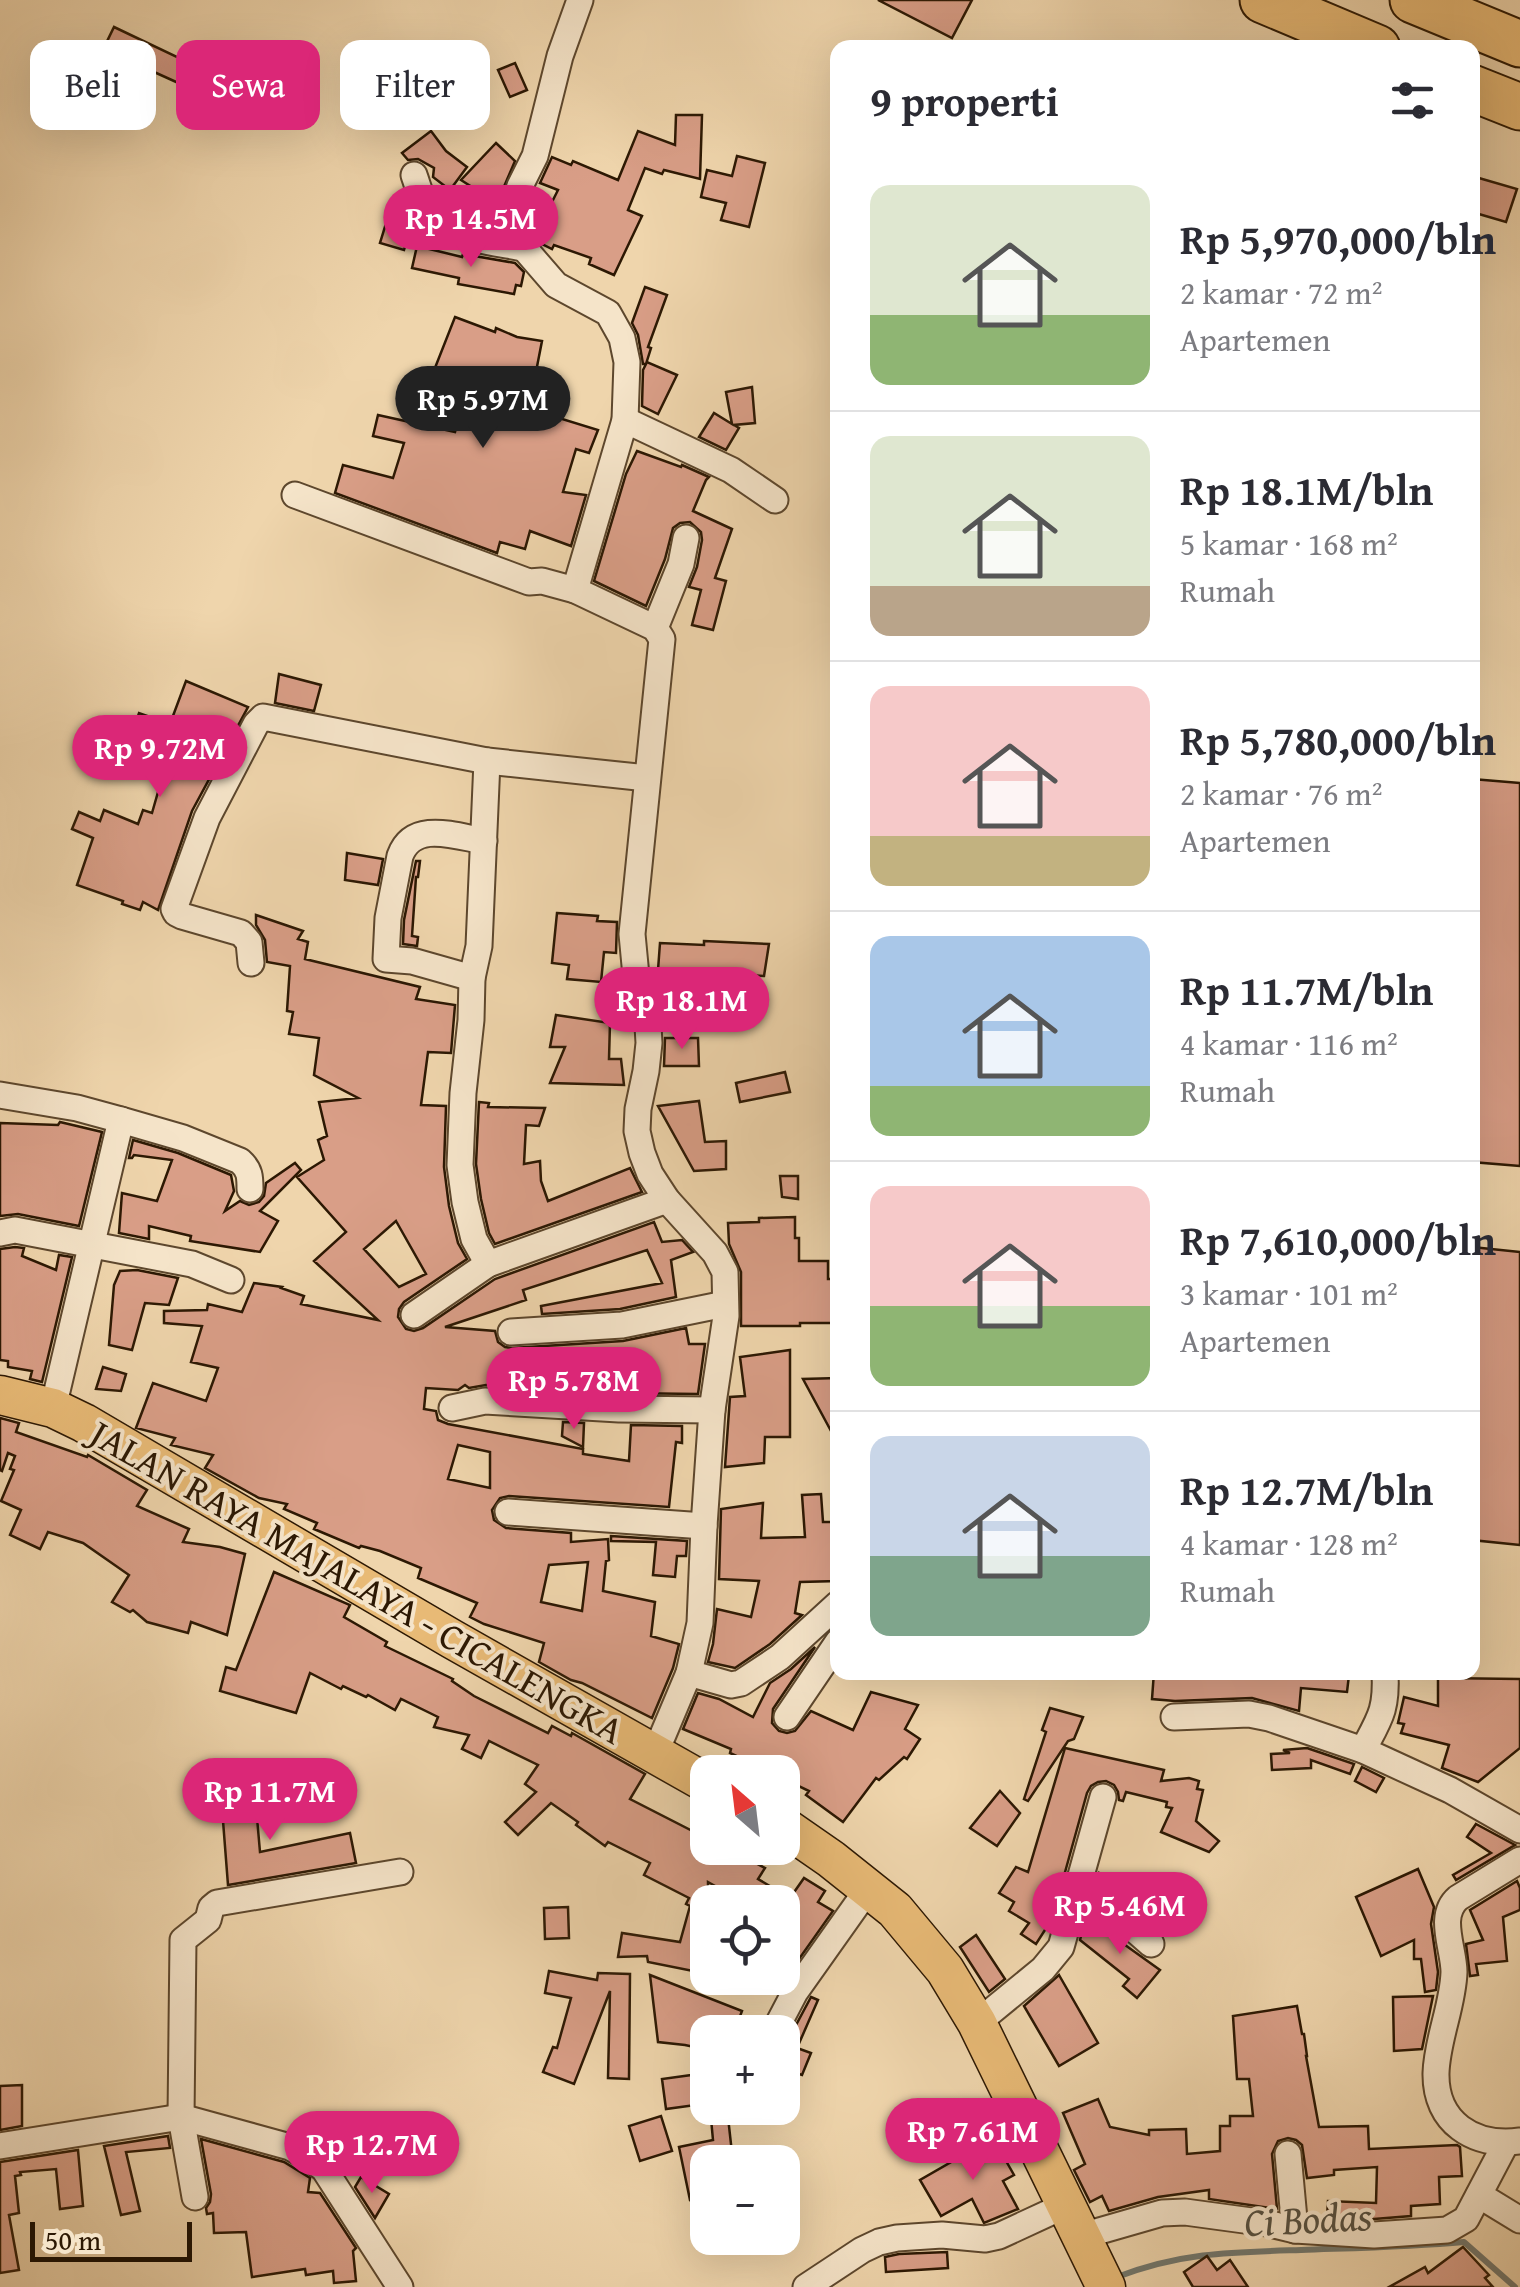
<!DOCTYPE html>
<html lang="id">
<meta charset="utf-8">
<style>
body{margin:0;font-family:"Gentium Book Plus",serif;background:#f7f7f7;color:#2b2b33;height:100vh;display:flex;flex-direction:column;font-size:38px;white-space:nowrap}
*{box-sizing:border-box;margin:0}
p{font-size:32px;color:#7c7c81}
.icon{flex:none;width:55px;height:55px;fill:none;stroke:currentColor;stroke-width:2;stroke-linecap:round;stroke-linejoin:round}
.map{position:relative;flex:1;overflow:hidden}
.drawer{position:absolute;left:830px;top:40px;width:650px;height:1640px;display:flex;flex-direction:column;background:#fff;border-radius:20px;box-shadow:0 10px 40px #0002}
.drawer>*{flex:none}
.guide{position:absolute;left:30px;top:40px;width:650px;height:90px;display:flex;gap:20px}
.needle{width:65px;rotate:332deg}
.fabs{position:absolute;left:690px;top:1755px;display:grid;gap:20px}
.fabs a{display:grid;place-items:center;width:110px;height:110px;border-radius:20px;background:#fff;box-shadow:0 10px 40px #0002;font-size:50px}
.scale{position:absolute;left:30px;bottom:25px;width:162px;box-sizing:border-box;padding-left:10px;border:5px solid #2c1803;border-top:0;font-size:28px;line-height:35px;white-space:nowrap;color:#2c1803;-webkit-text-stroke:8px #f5e4c9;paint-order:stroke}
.price{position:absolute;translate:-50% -85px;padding:0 22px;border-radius:35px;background:#db2777;color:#fff;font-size:32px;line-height:65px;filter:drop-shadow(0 2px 5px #0008)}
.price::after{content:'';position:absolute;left:50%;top:60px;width:30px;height:22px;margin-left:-15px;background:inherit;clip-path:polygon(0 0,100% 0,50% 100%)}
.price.selected{background:#222;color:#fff}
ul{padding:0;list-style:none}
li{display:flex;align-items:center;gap:30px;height:250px;padding:0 40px}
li+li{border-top:2px solid #e1e1e2}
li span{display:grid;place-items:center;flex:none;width:280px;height:200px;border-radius:20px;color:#555}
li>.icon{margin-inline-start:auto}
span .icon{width:120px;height:120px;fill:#fffc;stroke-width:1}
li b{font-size:42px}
h2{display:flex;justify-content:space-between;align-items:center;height:120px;padding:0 40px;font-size:42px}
.chip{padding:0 35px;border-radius:20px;background:#fff;box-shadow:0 10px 40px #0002;font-size:35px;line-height:90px}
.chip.selected{background:#db2777;color:#fff}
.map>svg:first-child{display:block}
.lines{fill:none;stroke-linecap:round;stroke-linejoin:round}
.stream{stroke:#71776e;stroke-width:6}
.building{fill:#d99e87;stroke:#2c1803;stroke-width:2.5;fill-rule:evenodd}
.street-casing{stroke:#5d472d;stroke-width:29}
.primary-casing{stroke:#2c1803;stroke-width:41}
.highway-casing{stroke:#2c1803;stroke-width:49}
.street{stroke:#f5e4c9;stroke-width:25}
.primary{stroke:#e8ba76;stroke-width:38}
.highway{stroke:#e8ba76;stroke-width:45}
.labels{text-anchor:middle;stroke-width:8;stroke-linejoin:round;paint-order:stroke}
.street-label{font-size:38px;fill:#2c1803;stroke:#f5e4c9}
.water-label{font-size:40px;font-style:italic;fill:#544f41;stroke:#f5e4c9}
</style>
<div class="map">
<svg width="1520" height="2287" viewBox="0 0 1520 2287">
<rect width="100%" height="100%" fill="#efd5ac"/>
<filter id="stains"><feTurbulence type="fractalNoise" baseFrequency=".002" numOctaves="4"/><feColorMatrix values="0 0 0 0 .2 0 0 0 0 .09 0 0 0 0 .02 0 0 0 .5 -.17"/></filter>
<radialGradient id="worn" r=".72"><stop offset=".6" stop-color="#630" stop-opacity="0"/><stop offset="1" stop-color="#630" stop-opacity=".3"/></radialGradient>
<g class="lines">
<path class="stream" d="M1117,2277C1182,2252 1233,2252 1301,2250C1355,2248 1409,2247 1464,2242L1515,2287"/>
</g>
<g class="building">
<path d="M878,0H972L952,38Z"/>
<path d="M114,27L194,65L185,86L121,57L116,68L98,60Z"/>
<path d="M515,63L527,90L510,97L498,70Z"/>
<path d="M676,115H702L700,179L664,170L662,174L645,168L628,210L642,216L614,275L589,264L591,258L554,245L552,249L542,244L535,236L558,190L540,183L552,157L571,165L573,161L618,180L638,131L675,145Z"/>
<path d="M431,131L446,151L467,167L450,190L433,177L434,168L418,159L408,160L402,153Z"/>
<path d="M496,143L515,161L497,203L461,180Z"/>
<path d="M737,156L765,163L749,227L721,220L726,203L701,197L707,170L732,176Z"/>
<path d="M1472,176L1517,189L1506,222L1472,212Z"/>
<path d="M392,204L408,208L413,219L404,250L380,243Z"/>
<path d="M417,246L462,257L463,254L515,263L524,272L521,286L516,285L514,294L458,284L459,278L412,268Z"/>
<path d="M645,287L667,295L648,347L651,348L646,364L647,362L677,375L658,414L642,406L643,370L646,364H643L638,335L632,323Z"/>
<path d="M455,317L495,332L496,328L517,337L542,341L534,382L558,392L549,415L598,430L589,453L576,449L563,492L586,495L571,546L530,531L525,549L500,542L497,553L335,493L343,465L393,478L404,443L373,436L378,415L455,432L466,391L431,378Z"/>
<path d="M752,387L755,423L734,425L739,428L726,450L699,437L714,413L732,424L726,392Z"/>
<path d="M637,451L681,467L682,465L709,477L706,480L693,511L732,529L715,578L726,581L713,630L692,625L701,590L689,587L697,567L702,540L701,532L690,522L680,523L673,528L665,559L646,606L594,581L626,474Z"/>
<path d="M279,674L321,685L314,711L275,703Z"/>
<path d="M186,681L248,707L192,811L158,910L143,902L140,910L122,904L123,901L77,885L93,838L72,829L79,812L100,821L104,810L138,824L143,810L152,813L164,771L159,769L164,754L129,743L139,713L170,724Z"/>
<path d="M1472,779L1520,783V1166L1472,1162Z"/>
<path d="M347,853L383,859L378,885L345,880Z"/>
<path d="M416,861H420L418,877H416L412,936L418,937L417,946L403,944L404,920Z"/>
<path d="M557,913L598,916L597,921L617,922L616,953L604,952L601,982L567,979L569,965L552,963Z"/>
<path d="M256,915L303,931L298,939L308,942L305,959L420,987L416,999L455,1005L451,1053L428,1052L421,1105L446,1106L444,1167L449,1206L458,1243L467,1259L404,1302L399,1309L398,1317L406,1329L414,1331L423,1328L495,1279L654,1222L662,1242L682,1240L693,1252L671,1260L676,1297L620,1309L542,1314L541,1306L662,1283L647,1250L523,1290L526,1300L445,1327L495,1331L498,1342L505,1347L512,1348L623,1341L686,1328L689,1344H705L698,1394L620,1393L486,1385L469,1388L465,1385L458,1390L426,1388L424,1409L436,1411L438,1420L448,1424L583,1449V1454L629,1461L631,1425L682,1426V1443L676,1442L669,1507L509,1496L500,1498L492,1510L494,1520L506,1528L571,1533V1542L608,1539L609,1560L606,1561L603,1591L655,1602L651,1636L679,1644L673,1668L652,1718L582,1683L571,1680L539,1662L544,1643L484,1624L470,1617L477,1603L418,1578L421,1568L380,1551L361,1546L359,1548L314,1529L317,1523L284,1509L287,1504L259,1498L205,1468L213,1455L171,1445L175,1438L136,1428L153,1383L206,1401L218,1368L191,1362L202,1326L164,1323V1311L207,1310L208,1304L242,1312L254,1283L282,1287L281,1288L304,1296L301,1304L378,1320L314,1261L346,1232L297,1177L324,1160L318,1140L327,1136L319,1102L358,1098L314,1075L319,1038L289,1034L293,1012L287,1011L290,966L267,962L265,940L256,925ZM396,1221L426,1274L399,1287L364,1249ZM458,1445L490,1452V1488L448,1479ZM588,1562L582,1611L541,1602L549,1565Z"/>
<path d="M704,941L769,944L764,976L658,970L660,943L704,945Z"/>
<path d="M556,1015L610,1023L609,1059H621L624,1085L550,1083L565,1047H550Z"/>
<path d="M665,1038H698L699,1066H664Z"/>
<path d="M785,1072L790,1092L740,1102L736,1083Z"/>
<path d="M699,1101L705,1142L726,1141V1169L694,1171L658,1106Z"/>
<path d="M479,1102L489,1103L488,1107L545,1108L539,1126L526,1125L524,1164L540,1161L541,1181L548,1201L630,1168L642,1192L495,1244L489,1233L481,1199L476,1164Z"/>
<path d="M60,1122L102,1132L79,1226L18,1214L0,1216V1123L58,1125Z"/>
<path d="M133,1140L178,1153L231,1175L234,1191L225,1211L240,1201L249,1205L259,1202L264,1196L266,1183L295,1163L301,1170L260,1211L278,1221L260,1252L190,1241L191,1236L149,1226V1239L119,1233L122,1193L157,1201L172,1160L134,1155L132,1158H129Z"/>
<path d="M780,1176H798V1199L782,1197Z"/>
<path d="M795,1217V1238H799V1261H828V1279H838V1323H800V1326H741V1272L729,1244L728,1223L759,1222V1218Z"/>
<path d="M15,1247L24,1248L22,1256L56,1270L59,1255L72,1257L42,1382L30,1379L32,1371L8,1367V1361L0,1360V1249Z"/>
<path d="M1472,1247L1520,1252V1545L1472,1540Z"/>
<path d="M137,1270L178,1278L169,1305L145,1303L132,1350L109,1345L114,1285L120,1271Z"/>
<path d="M790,1350V1437H765L764,1463L725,1467L730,1397L745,1396L740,1357Z"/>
<path d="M103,1367L126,1374L121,1391L96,1389Z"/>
<path d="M838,1378V1444L803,1379Z"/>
<path d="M0,1418L19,1423L16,1432L87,1457L88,1455L147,1490L137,1506L189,1529L183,1542L220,1547L245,1554L227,1635L191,1622L188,1633L147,1622L133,1610L130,1612L112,1602L129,1575L83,1543L48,1532L40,1549L10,1535L21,1510L1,1501L14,1470L10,1469L15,1456L8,1453L2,1471L0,1470Z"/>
<path d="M563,1422L584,1423L583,1447L562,1436Z"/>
<path d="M821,1494L823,1522H838V1581L800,1582L795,1613L802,1615L770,1644L735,1668L708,1662L713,1644L717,1609L751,1617L759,1581L719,1579L721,1509L763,1503L761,1538L805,1537L802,1495Z"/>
<path d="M611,1536L687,1541L686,1556H677L675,1577L653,1575L656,1542L611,1541Z"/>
<path d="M274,1572L350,1605L344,1617L387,1642L385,1646L453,1679L452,1681L474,1696L548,1733L552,1726L571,1736L572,1733L645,1774L630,1799L708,1839V1848H728L765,1868L758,1879L790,1898L804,1878L825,1891L818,1902L833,1911L787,1976L782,1974V1902H744L708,1882V1974L648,1962L647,1956L618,1957L622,1933L680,1942L690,1906L686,1904L689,1898L644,1875L650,1863L608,1842L605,1846L576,1825L578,1822L551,1803L518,1835L505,1822L536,1792L525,1784L538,1765L489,1741L481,1758L462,1749L469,1735L434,1727L438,1717L401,1699L395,1710L368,1695L366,1697L343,1686L341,1689L310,1673L296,1713L220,1691L226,1667L236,1670Z"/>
<path d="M815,1647L773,1709L772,1723L779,1731L787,1733L795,1731L811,1711L853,1730L871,1692L918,1705L905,1729L920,1739L907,1759L904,1757L879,1780L876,1778L843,1822L806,1795L809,1791L782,1778V1772H771L730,1753L731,1749L683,1729L698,1693L719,1699L753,1717L770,1683L791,1669Z"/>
<path d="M1154,1672H1320L1349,1675L1347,1692L1301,1688L1299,1711L1252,1698L1175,1701L1152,1699Z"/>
<path d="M1438,1678L1520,1679V1748L1478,1782L1442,1768L1449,1745L1401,1733L1404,1724L1398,1723L1404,1697L1438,1706Z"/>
<path d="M1050,1708L1083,1717L1074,1739L1068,1741L1028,1801L1024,1799L1046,1732L1042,1730Z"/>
<path d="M1065,1748L1164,1770L1161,1781L1189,1778L1199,1781L1197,1789L1203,1790L1196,1821L1219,1841L1209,1852L1161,1832L1172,1808L1166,1807L1167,1802L1126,1792L1123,1801L1119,1800L1118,1792L1114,1785L1106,1781L1098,1782L1091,1786L1087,1793L1052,1919L1036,1944L1021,1934L1029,1923L1009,1911L1014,1902L999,1893L1016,1867L1028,1872Z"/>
<path d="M1307,1748L1354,1764L1350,1774L1311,1760V1768L1272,1770L1271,1754L1290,1753L1283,1750Z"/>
<path d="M1362,1767L1384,1778L1376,1792L1355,1781Z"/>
<path d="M220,1782L254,1783L260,1852L350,1833L356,1863L228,1885Z"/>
<path d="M1000,1791L1020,1813L997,1846L970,1828Z"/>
<path d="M1476,1824L1515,1845L1456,1880L1453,1875L1491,1853L1467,1837Z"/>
<path d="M1418,1869L1434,1907L1431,1924L1438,1972L1436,1990L1425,1992L1421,1959H1414V1940L1381,1956L1356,1897Z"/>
<path d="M1099,1873L1150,1893L1152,1888L1174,1894L1165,1927L1152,1923L1096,1884Z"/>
<path d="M1517,1881L1520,1888V1910L1503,1917L1507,1961L1476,1964L1478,1975L1470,1976L1466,1944L1483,1940L1470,1910Z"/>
<path d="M568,1907L569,1938L545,1939L544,1908Z"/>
<path d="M1086,1917L1160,1970L1137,1998L1123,1986L1129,1979L1080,1940Z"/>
<path d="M976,1935L1005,1979L989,1992L960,1947Z"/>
<path d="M549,1971L597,1980L598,1973L630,1974L629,2079L608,2078L610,1991L574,2084L543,2072L553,2047L557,2048L571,1998L545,1993Z"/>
<path d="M650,1975L742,2011L734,2032H708V2050L685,2045L658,2042Z"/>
<path d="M1059,1975L1098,2043L1059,2066L1024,2006Z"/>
<path d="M1433,1996L1422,2049L1394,2051L1393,1997Z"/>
<path d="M811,1997L818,2000L797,2048L811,2053L802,2075L787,2070L782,2081V2046L788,2040Z"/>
<path d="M1297,2006L1302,2034H1304L1307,2056H1306L1319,2127L1368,2126L1369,2149L1457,2145L1460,2147L1462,2176L1439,2177L1440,2204L1411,2206V2216L1374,2219L1327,2216L1328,2201L1376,2203L1377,2167L1334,2170V2175L1307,2178L1302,2145L1296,2140L1288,2138L1278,2141L1272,2154L1277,2209L1209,2199V2190L1158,2197L1109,2211L1102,2196L1090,2202L1074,2170L1085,2164L1063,2113L1098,2099L1110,2127L1149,2135V2130L1186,2129L1187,2154L1220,2151V2126H1230V2116H1253L1249,2079H1237L1233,2016Z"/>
<path d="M699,2074L703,2104L666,2109L662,2079Z"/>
<path d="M22,2085V2126L0,2130V2086Z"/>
<path d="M710,2108H727L733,2162H704L708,2196L690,2200L679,2147L713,2140Z"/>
<path d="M661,2116L672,2151L640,2161L629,2126Z"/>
<path d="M168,2136L170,2148L126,2152L140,2211L121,2215L104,2146Z"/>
<path d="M993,2138L1014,2175L1003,2181L1018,2209L984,2223L972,2199L941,2216L920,2180Z"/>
<path d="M201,2139L284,2162L310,2178L308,2192L320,2193L356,2248L353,2251L356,2281L334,2283L333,2271L306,2275L305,2269L252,2277L246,2232L214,2233L213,2213L207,2214L206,2208L210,2202L211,2194Z"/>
<path d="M78,2150L83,2206L60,2209L56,2169L20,2172L21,2175L15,2176L19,2213L9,2215L19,2270L0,2273V2162Z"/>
<path d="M361,2177L389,2194L375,2218L355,2187Z"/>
<path d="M1463,2247L1489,2275L1485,2278L1493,2287H1389L1425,2267L1428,2273Z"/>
<path d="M947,2252L948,2268L886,2272L885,2257L899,2254Z"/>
<path d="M1207,2256L1217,2270L1230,2260L1248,2287H1193L1184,2272Z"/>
</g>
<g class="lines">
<g class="street-casing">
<g id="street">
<path d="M580,0L560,56L535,156L520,186L512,210L511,221L512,230L524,248L556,285L608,313L622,338L627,362L625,420L575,590L655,628L662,639L632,934L636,976L648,1026L649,1043L646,1071L638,1109L637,1131L642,1153L650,1174L667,1200L715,1253L725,1272L726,1316L712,1410L704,1526L700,1623L689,1673L654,1756"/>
<path d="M414,175C419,189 423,207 433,219C450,239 499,243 524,248"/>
<path d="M625,420L731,470L775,500"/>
<path d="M295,495L529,582L542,581L575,590"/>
<path d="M655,628L681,564L686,538"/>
<path d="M487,761L479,946L472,978L471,1020L463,1093L460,1165L465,1202L474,1239L488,1264"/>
<path d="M251,963L249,942L241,933L182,916L176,913L174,909L207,818L256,724L263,717L487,761L647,778"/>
<path d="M472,978L412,961L386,959L388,918L400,856C413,820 455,836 484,841"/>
<path d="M0,1095L77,1108L121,1120L183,1138L240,1161C250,1170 250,1177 250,1189"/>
<path d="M0,1233L15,1230L192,1264L231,1280"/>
<path d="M414,1315L488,1264L667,1200"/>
<path d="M511,1332L622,1325L725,1304"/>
<path d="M53,1408L121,1120"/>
<path d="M452,1408L485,1401L619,1409L712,1410"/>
<path d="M508,1512L704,1526"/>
<path d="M689,1673L731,1685L741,1683L780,1657L838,1604"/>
<path d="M787,1717L838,1642"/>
<path d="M1174,1717L1249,1714L1269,1718L1363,1750L1450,1790L1520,1830"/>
<path d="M1363,1750C1380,1718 1387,1710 1385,1672"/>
<path d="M1520,1860L1458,1898C1437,1916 1454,1948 1454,1972C1453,2006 1437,2039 1436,2073C1435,2123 1474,2147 1520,2141"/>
<path d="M1077,1891L1135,1930L1151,1944"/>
<path d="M977,2023L1043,1969L1061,1947L1103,1797"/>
<path d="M774,2032L795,1992L868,1889"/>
<path d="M0,2146L181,2117L290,2147L310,2158L324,2169L400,2287"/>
<path d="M1288,2154L1295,2230"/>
<path d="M1479,2195L1520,2220"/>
<path d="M195,2197L181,2117L183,1940L208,1920L211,1908L217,1903L400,1872"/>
<path d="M1082,2236L1162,2213L1185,2212L1266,2223L1295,2230L1374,2235L1447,2230L1466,2219L1506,2143"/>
<path d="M806,2287L862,2250L879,2242L897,2238L942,2235L985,2239L999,2236L1066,2205"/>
</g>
</g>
<g class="primary-casing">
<g id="primary">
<path d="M0,1395L53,1408L84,1423L452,1639L708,1784"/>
<path d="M782,1825L831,1859L895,1910L945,1970L977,2023L1106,2287"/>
</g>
</g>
<g class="highway-casing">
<g id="highway">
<path d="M1263,0L1377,48"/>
<path d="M1413,0L1520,44"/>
<path d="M1472,88L1520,107"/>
</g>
</g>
<use href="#street" class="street"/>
<use href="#primary" class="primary"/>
<use href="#highway" class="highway"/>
</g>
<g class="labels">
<g class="street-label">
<text transform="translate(357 1582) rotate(30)" y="13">JALAN RAYA MAJALAYA - CICALENGKA</text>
</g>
<g class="water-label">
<text transform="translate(1308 2219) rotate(-3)" y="14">Ci Bodas</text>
</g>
</g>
<rect width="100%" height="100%" filter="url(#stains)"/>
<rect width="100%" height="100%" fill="url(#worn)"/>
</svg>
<div class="fabs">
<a><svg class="needle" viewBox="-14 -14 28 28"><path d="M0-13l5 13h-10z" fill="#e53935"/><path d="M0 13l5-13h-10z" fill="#7c7c81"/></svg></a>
<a><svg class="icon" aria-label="locate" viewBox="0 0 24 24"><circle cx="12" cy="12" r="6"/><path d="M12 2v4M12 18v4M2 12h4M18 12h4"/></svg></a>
<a>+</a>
<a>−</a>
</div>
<div class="scale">50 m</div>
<b class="price" style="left:471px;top:270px">Rp 14.5M</b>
<b class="price selected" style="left:483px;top:451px">Rp 5.97M</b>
<b class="price" style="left:160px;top:800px">Rp 9.72M</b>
<b class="price" style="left:682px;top:1052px">Rp 18.1M</b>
<b class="price" style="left:574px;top:1432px">Rp 5.78M</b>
<b class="price" style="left:270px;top:1843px">Rp 11.7M</b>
<b class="price" style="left:1120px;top:1957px">Rp 5.46M</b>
<b class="price" style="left:973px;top:2183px">Rp 7.61M</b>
<b class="price" style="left:372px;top:2196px">Rp 12.7M</b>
<div class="guide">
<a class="chip">Beli</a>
<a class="chip selected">Sewa</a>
<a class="chip">Filter</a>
</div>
<section class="drawer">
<h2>9 properti<svg class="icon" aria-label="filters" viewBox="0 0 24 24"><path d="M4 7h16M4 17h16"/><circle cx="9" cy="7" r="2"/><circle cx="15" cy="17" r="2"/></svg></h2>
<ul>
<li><span style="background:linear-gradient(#dfe7d0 65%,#8fb573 0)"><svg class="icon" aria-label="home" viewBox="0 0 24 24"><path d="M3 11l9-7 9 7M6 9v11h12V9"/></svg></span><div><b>Rp 5,970,000/bln</b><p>2 kamar · 72 m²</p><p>Apartemen</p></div></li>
<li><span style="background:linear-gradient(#dfe7d0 75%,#b9a48a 0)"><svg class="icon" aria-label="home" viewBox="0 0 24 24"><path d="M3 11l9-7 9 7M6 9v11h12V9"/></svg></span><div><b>Rp 18.1M/bln</b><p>5 kamar · 168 m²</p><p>Rumah</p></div></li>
<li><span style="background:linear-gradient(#f6c9c9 75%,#c2b280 0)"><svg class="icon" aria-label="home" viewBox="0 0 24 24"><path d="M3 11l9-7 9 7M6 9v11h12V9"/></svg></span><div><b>Rp 5,780,000/bln</b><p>2 kamar · 76 m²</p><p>Apartemen</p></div></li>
<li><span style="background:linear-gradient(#a9c7e8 75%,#8fb573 0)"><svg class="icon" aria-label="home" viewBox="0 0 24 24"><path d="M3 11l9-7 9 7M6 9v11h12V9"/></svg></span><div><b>Rp 11.7M/bln</b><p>4 kamar · 116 m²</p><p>Rumah</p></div></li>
<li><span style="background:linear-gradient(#f6c9c9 60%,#8fb573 0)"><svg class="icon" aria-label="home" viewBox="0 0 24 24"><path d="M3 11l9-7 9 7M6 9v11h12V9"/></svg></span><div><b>Rp 7,610,000/bln</b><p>3 kamar · 101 m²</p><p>Apartemen</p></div></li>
<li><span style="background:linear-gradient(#c9d6e8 60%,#7fa58c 0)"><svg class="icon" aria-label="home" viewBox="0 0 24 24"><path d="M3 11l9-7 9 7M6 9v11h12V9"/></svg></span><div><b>Rp 12.7M/bln</b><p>4 kamar · 128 m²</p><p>Rumah</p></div></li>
</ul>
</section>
</div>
